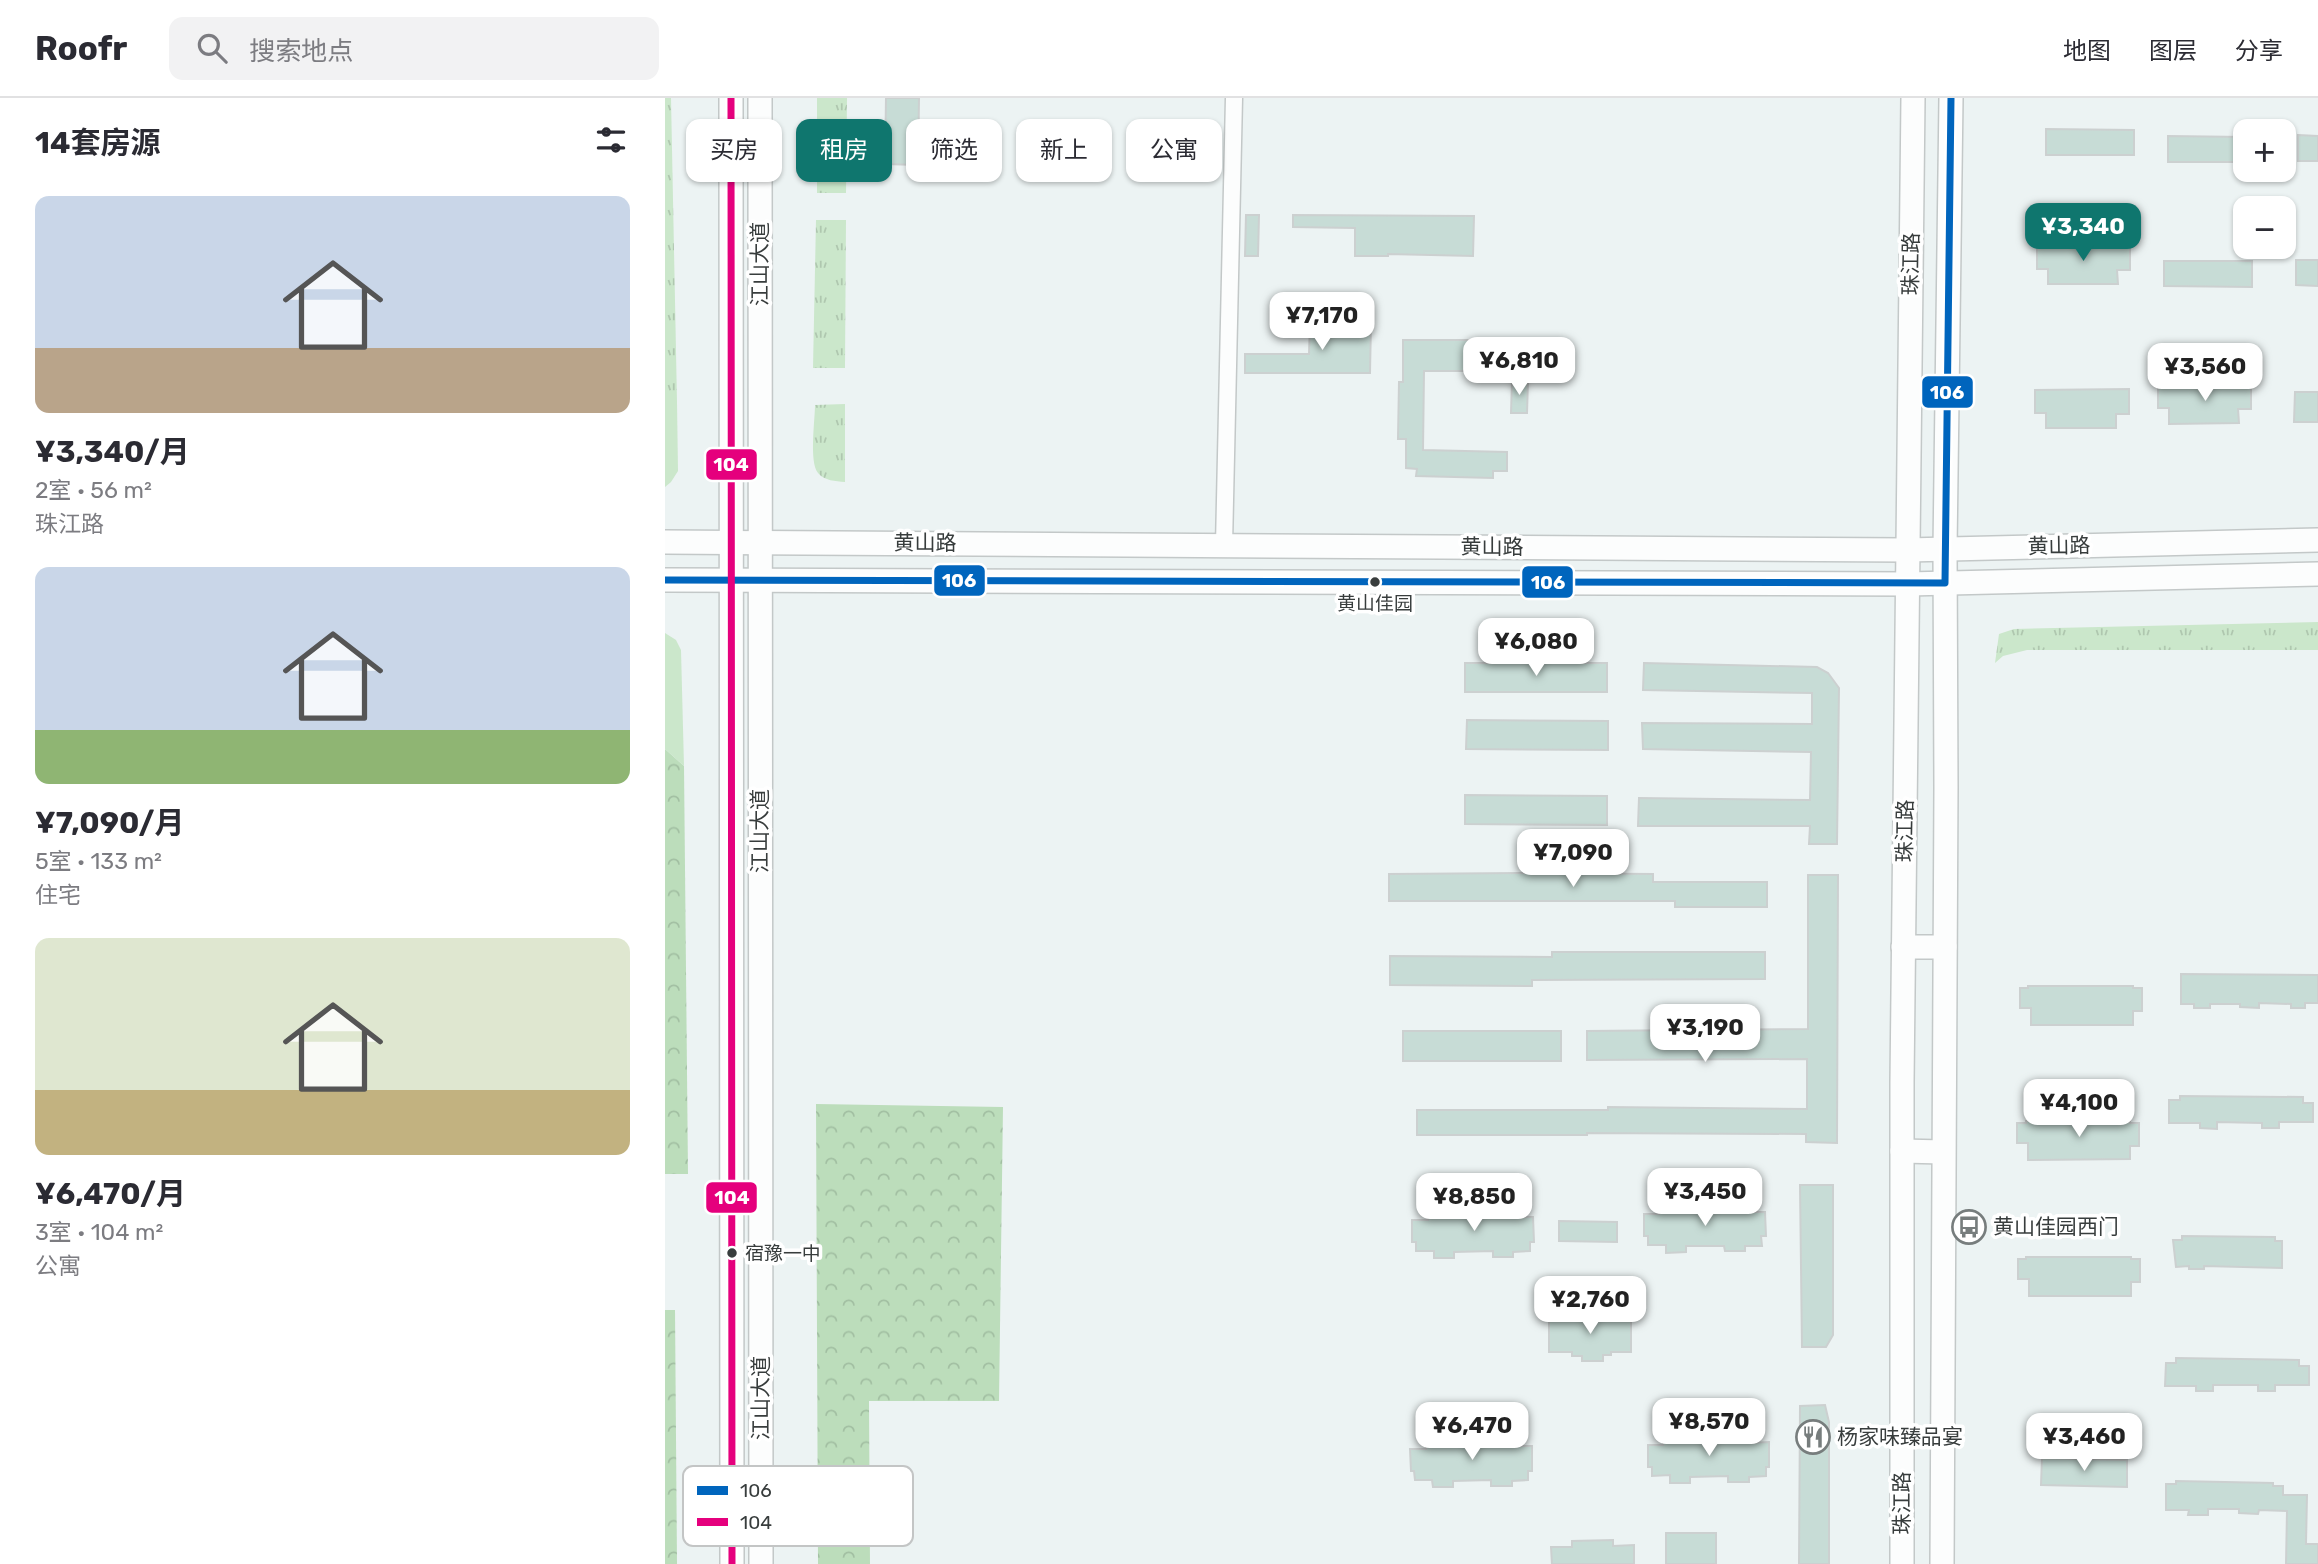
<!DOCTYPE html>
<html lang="zh">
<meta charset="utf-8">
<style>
body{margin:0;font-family:Rubik,"Noto Sans SC",sans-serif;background:#f2f2f3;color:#2b2b33;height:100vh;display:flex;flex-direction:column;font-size:26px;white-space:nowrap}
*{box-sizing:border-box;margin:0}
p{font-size:23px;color:#7c7c81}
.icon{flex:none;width:38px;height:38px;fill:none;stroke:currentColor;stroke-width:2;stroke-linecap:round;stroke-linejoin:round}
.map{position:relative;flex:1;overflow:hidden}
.side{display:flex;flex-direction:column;background:#fff;width:665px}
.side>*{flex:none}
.banner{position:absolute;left:21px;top:21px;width:665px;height:63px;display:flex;gap:14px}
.fabs{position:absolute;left:1568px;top:21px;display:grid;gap:14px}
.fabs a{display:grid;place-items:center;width:63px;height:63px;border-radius:14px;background:#fff;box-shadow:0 2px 5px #0004;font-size:35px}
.price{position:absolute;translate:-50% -60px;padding:0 16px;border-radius:14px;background:#fff;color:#222;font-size:23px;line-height:46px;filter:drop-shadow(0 2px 4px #0008)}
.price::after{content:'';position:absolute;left:50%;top:42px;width:21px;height:16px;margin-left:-10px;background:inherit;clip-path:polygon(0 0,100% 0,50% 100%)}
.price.active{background:#0f766e;color:#fff}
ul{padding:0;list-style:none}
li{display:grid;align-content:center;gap:14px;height:371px;padding:0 35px}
li span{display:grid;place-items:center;height:217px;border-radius:14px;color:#555}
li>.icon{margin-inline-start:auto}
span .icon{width:126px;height:126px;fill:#fffc;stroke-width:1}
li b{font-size:30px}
h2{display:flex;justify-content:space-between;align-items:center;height:84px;padding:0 35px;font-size:30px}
.chip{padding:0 24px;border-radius:14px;background:#fff;box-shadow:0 2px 5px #0004;font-size:24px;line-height:63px}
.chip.active{background:#0f766e;color:#fff}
header{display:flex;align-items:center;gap:42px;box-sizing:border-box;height:98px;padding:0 35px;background:#fff;border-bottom:2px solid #e1e1e2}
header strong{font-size:33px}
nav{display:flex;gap:38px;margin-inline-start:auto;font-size:24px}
.search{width:490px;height:63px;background:#f2f2f3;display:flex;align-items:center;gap:18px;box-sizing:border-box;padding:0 24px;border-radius:14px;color:#7c7c81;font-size:26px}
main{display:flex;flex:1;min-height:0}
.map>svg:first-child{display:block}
.grass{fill:url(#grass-tufts)}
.forest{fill:url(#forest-crowns)}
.garden{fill:#cbe7cb}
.building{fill:#c7dcd6;stroke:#ccd0d0;stroke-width:2}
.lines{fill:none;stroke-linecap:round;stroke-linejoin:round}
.street-casing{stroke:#c3c8c8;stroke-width:19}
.secondary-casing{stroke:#c3c8c8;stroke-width:26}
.street{stroke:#fcfdfd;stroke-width:16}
.secondary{stroke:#fcfdfd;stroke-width:23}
.bus-1-casing{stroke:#fff;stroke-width:12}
.bus-2-casing{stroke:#fff;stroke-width:12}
.bus-1{stroke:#0065bd;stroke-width:7}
.bus-2{stroke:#e5007d;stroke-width:7}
.bus-dot{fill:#383d3d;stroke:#fff;stroke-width:2.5}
.labels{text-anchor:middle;stroke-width:7;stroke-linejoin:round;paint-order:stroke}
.bus-label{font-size:19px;fill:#383d3d;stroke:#fff}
.street-label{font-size:21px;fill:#383d3d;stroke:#fff}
.poi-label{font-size:21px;fill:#383d3d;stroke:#fff;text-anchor:start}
.key{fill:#fff;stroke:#c3c5c5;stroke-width:2}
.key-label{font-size:19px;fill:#383d3d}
.line-badge{stroke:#fff;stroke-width:2.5}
.badge-label{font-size:19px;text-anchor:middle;font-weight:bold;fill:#fff}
</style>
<header>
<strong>Roofr</strong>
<div class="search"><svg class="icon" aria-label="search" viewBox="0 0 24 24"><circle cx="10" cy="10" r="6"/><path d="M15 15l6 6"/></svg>搜索地点</div>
<nav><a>地图</a><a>图层</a><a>分享</a></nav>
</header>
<main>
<section class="side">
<h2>14套房源<svg class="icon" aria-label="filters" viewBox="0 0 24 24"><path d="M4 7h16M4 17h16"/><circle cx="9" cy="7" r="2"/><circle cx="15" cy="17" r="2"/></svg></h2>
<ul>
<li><span style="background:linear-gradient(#c9d6e8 70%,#b9a48a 0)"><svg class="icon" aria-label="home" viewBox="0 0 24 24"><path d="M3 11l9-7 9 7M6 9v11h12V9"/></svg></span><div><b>¥3,340/月</b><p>2室 · 56 m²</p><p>珠江路</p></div></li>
<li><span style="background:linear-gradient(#c9d6e8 75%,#8fb573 0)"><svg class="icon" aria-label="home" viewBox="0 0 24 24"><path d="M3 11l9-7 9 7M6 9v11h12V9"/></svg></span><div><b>¥7,090/月</b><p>5室 · 133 m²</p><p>住宅</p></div></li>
<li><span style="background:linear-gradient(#dfe7d0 70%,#c2b280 0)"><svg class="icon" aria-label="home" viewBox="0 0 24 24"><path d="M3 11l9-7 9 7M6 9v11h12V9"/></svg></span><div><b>¥6,470/月</b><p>3室 · 104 m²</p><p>公寓</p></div></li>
</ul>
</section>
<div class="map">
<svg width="1653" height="1466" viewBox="0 0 1653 1466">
<defs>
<pattern id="grass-tufts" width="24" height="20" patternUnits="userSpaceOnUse" patternTransform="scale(1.75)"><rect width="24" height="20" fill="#cbe7cb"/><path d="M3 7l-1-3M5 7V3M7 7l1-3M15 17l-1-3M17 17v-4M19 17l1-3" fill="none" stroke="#afc7af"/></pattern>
<pattern id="forest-crowns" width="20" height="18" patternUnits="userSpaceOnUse" patternTransform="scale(1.75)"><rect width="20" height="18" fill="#bcddbb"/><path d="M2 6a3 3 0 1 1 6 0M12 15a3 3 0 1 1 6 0" fill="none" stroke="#a2bfa2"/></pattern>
</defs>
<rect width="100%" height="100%" fill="#ecf3f3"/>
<g class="grass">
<path d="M0,0H6L12,304H0Z"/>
<path d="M152,0H182L181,95H152Z"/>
<path d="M151,122H181L180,270H148Z"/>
<path d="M180,306V384C170,383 160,383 153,375C144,364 150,322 150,307Z"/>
<path d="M1653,524V552H1362L1338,558L1330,565L1334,536L1349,531Z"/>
</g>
<g class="forest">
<path d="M0,651L19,668L23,1076H0Z"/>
<path d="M151,1006L338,1009L334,1303H204L205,1466H153Z"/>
<path d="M0,1212H10L12,1466H0Z"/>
</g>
<g class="garden">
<path d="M0,304H12L13,373L6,384L0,389Z"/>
<path d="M0,535L11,542L16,552L19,668L0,651Z"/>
</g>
<g class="building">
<path d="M221,0H254L253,67L220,66Z"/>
<path d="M1381,31L1469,32V57H1381Z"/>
<path d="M1633,37L1653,38V63H1633Z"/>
<path d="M1503,38L1580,39V64H1503Z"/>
<path d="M581,117H594L593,158H580Z"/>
<path d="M628,117L809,118L808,158L723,156V158H690V130L628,129Z"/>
<path d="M1372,147H1465V172H1452L1453,186H1383V171H1372Z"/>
<path d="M1631,162H1653V188L1631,187Z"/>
<path d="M1499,163H1587V189L1499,188Z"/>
<path d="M645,225H706L705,275H580V256H644Z"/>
<path d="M738,242H852V273H759L758,352L842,354V373H828V380L751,378L752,371L741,370V341H733L734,284H738Z"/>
<path d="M847,282L863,283L862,315H846Z"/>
<path d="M1586,286V311H1573L1574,325L1504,326V310H1493V287Z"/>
<path d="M1464,291V316H1451V330H1381V315H1370V292Z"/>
<path d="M1630,294H1653V324H1629Z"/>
<rect x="800" y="565" width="142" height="29"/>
<path d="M979,565L1152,569L1163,575L1174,590L1172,746H1144L1145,728H973L974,700L1145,702L1146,654L978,651L977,625L1147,626V595L978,592Z"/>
<path d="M802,622L943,623V652L801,651Z"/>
<path d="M800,697L942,698V727L800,726Z"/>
<path d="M857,775L988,776V784H1102V809H1010V803H724V776Z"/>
<path d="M1143,777H1173L1172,1045L1141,1044V1036L922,1035V1037H752V1012H943V1009L1142,1011V961L922,962V933L1143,931Z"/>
<path d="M887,854H1100V881L867,882V888L725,887V858L887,859Z"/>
<path d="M1516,876L1653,877V905H1640V910H1626V906L1594,905V910L1575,909V906H1545V910H1529V906H1516Z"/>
<path d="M1363,888H1468V890H1477V913H1468V927H1366V910H1355V890H1363Z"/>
<rect x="738" y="933" width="158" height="30"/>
<path d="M1515,998L1638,999V1005H1648V1024H1614V1030H1597V1025L1552,1024V1031L1535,1030V1025H1504V1002H1515Z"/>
<path d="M1465,1022V1025H1474V1048H1465V1061L1363,1062V1045H1352V1025H1361V1023Z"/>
<path d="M1135,1087H1168V1237L1161,1249H1137Z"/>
<path d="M1054,1105H1081V1114H1100L1101,1138H1096L1097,1148H1080V1153H1060L1059,1148H1021V1154L1001,1155V1147H983V1138H979V1116H994V1107H1021V1113L1054,1112Z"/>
<path d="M850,1110V1119H868L869,1144H865V1153L848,1154V1159H828V1153L789,1154V1160H769V1153H751V1144H747V1122H763V1113L789,1112V1118H823V1111Z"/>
<path d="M894,1123L952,1124V1144L894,1143Z"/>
<path d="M1517,1138L1610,1139V1143H1617V1170L1539,1168V1171H1524V1168L1511,1169L1508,1142H1517Z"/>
<path d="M1361,1159H1466V1161H1475V1184H1466V1198H1364V1181H1353V1161H1361Z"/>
<path d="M928,1216H945V1222L966,1221V1254H946V1257H938V1263H917V1258H907V1254H884V1223H904V1217Z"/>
<path d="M1511,1260L1634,1262V1268H1644V1287H1610V1293H1593V1287H1548V1293H1531V1288H1500L1501,1265H1511Z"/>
<path d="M1160,1307L1164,1324V1466H1134L1135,1308Z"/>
<path d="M1085,1335L1086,1345L1104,1344V1369H1101V1378L1084,1379V1384H1063V1378L1025,1379V1385H1005V1377L987,1378V1369H983V1347H998V1337H1025V1344L1059,1343V1336Z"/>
<path d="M848,1339V1348H867V1373H863V1382L847,1383V1388H826V1382L788,1383V1389H768L767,1382H750L749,1373H746L745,1351H761V1342L788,1341V1347H821V1340Z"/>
<path d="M1377,1360L1462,1362V1389L1376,1387Z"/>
<path d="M1511,1383L1608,1385V1388H1618V1397H1642L1641,1446H1653V1466H1621L1622,1413L1594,1412L1593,1416L1574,1415V1411H1543V1417H1523L1524,1412H1501V1386H1511Z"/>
<rect x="1001" y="1435" width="50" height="31"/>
<path d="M948,1442V1448L969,1447V1466H887L886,1449H907V1443Z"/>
</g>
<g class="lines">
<g class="street-casing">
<path id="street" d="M559,447L569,0"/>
</g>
<g class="secondary-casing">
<g id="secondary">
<path d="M66,0L67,1466"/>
<path d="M95,0L96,1466"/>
<path d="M0,444L1242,452L1653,442"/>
<path d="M0,482L1243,486L1653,476"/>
<path d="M1238,849H1280"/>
<path d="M1237,1053L1278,1054"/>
<path d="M1237,1466V984L1248,0"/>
<path d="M1277,1466L1281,689L1280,451L1286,0"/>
</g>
</g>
<use href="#street" class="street"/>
<use href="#secondary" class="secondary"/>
<g class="bus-1-casing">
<path id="bus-1" d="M0,482L1280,485L1286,0"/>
</g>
<g class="bus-2-casing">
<path id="bus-2" d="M66,0L67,1466"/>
</g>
<use href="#bus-1" class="bus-1"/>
<use href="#bus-2" class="bus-2"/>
</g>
<defs>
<g id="bus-ring" transform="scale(1.75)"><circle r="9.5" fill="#fff" stroke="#777d7d" stroke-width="1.5"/><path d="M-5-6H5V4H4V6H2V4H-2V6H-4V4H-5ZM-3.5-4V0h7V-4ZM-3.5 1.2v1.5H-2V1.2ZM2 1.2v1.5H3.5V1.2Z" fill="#777d7d"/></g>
<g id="restaurant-ring" transform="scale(1.75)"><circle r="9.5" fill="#fff" stroke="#777d7d" stroke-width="1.5"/><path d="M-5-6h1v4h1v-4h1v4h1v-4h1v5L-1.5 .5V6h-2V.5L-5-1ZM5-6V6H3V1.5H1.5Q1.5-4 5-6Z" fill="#777d7d"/></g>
</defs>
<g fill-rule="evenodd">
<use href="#bus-ring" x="1304" y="1129"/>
<use href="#restaurant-ring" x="1148" y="1339"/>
</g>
<g class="bus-dot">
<circle cx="710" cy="484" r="6"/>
<circle cx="67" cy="1155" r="6"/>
</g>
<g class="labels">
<g class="bus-label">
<text x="710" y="512">黄山佳园</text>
<text x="80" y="1162" text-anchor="start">宿豫一中</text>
</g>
<g class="street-label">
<text transform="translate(95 166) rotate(-90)" y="7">江山大道</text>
<text transform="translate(1246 166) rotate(-89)" y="7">珠江路</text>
<text x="260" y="452">黄山路</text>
<text transform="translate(1394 448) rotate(-1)" y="7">黄山路</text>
<text x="827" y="456">黄山路</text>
<text transform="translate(95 733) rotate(-90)" y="7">江山大道</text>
<text transform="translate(1240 733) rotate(-89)" y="7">珠江路</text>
<text transform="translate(96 1300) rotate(-90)" y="7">江山大道</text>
<text transform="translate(1237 1405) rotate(-90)" y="7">珠江路</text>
</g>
<g class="poi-label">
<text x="1328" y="1136">黄山佳园西门</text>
<text x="1172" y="1346">杨家味臻品宴</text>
</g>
</g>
<rect x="18" y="1368" width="230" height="80" rx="10" class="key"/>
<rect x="32" y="1388" width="31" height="9" fill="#0065bd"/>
<rect x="32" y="1420" width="31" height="8" fill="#e5007d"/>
<g class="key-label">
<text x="75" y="1399">106</text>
<text x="75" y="1431">104</text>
</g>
<g class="line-badge">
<rect x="1256" y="277" width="53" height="34" rx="7" fill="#0065bd"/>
<rect x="40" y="350" width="53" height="33" rx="7" fill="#e5007d"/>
<rect x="268" y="466" width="53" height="33" rx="7" fill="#0065bd"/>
<rect x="856" y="467" width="53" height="34" rx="7" fill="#0065bd"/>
<rect x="40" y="1083" width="53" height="33" rx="7" fill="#e5007d"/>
</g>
<g class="badge-label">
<text x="1282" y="301">106</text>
<text x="66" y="373">104</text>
<text x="294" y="489">106</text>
<text x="883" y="491">106</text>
<text x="67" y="1106">104</text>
</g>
</svg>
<div class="fabs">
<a>+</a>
<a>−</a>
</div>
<b class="price active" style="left:1418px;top:165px">¥3,340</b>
<b class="price" style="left:657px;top:254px">¥7,170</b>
<b class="price" style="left:854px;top:299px">¥6,810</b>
<b class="price" style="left:1540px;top:305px">¥3,560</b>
<b class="price" style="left:871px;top:580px">¥6,080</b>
<b class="price" style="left:908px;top:791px">¥7,090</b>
<b class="price" style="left:1040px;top:966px">¥3,190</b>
<b class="price" style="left:1414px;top:1041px">¥4,100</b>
<b class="price" style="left:1040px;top:1130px">¥3,450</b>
<b class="price" style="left:809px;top:1135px">¥8,850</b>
<b class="price" style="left:925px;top:1238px">¥2,760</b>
<b class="price" style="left:1044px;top:1360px">¥8,570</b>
<b class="price" style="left:807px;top:1364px">¥6,470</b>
<b class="price" style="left:1419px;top:1375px">¥3,460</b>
<div class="banner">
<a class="chip">买房</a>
<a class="chip active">租房</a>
<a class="chip">筛选</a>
<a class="chip">新上</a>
<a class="chip">公寓</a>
</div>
</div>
</main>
